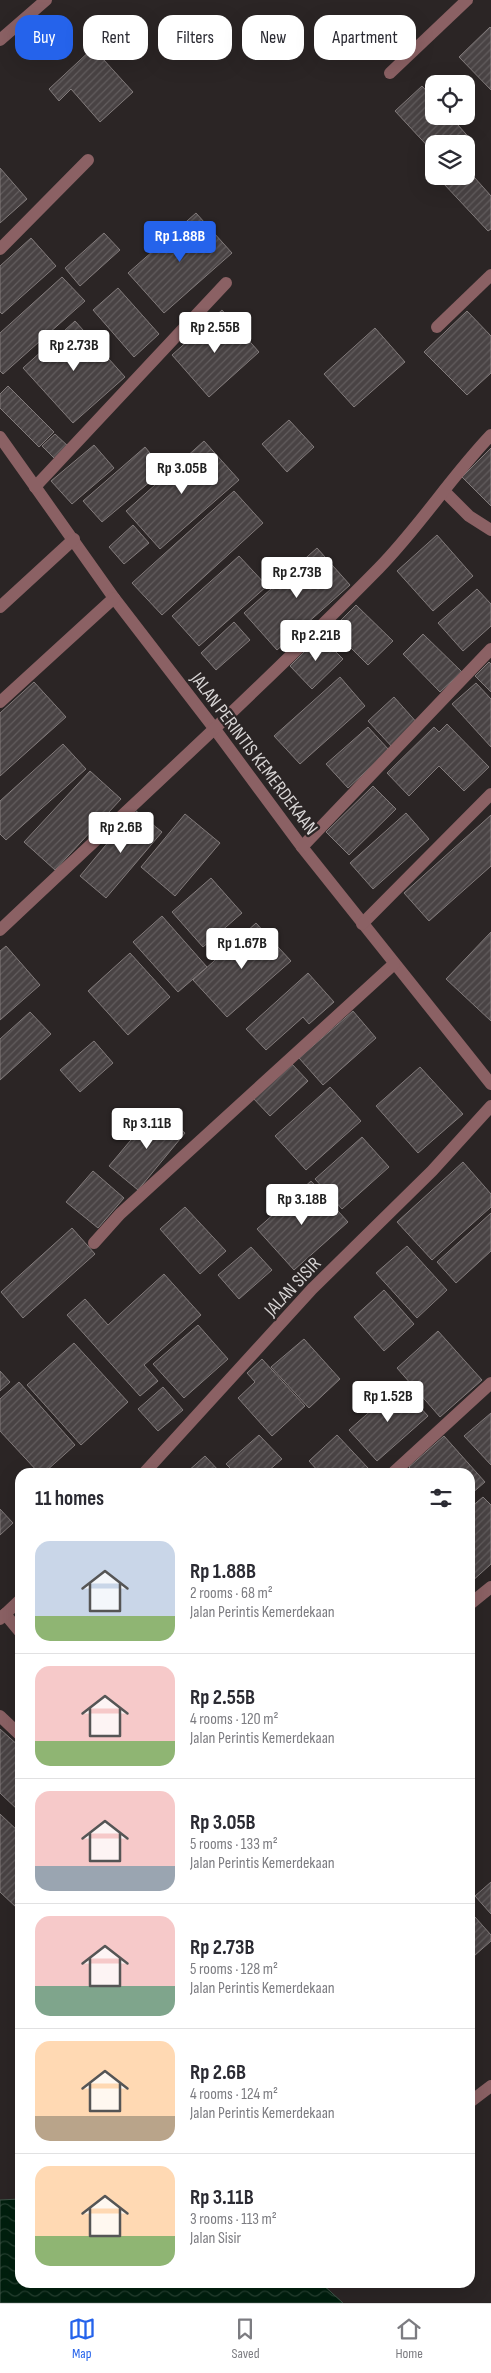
<!DOCTYPE html>
<meta charset="utf-8">
<style>
body{margin:0;font-family:"Sofia Sans Condensed",sans-serif;background:#f7f7f7;color:#2b2b33;height:100vh;display:flex;flex-direction:column;font-size:19px;white-space:nowrap}
*{box-sizing:border-box;margin:0}
p{font-size:16px;color:#7c7c81}
.icon{flex:none;width:28px;height:28px;fill:none;stroke:currentColor;stroke-width:2;stroke-linecap:round;stroke-linejoin:round}
.map{position:relative;flex:1;overflow:hidden}
.drawer{position:absolute;left:15px;top:1468px;width:460px;height:820px;display:flex;flex-direction:column;background:#fff;border-radius:15px;box-shadow:0 5px 20px #0002}
.drawer>*{flex:none}
.hud{position:absolute;left:15px;top:15px;width:461px;height:45px;display:flex;gap:10px}
.buttons{position:absolute;left:425px;top:75px;display:grid;gap:10px}
.buttons a{display:grid;place-items:center;width:50px;height:50px;border-radius:10px;background:#fff;box-shadow:0 5px 20px #0002;font-size:25px}
.price{position:absolute;translate:-50% -42px;padding:0 11px;border-radius:5px;background:#fff;color:#222;font-size:16px;line-height:32px;filter:drop-shadow(0 1px 2px #0008)}
.price::after{content:'';position:absolute;left:50%;top:30px;width:15px;height:11px;margin-left:-8px;background:inherit;clip-path:polygon(0 0,100% 0,50% 100%)}
.price.on{background:#2563eb;color:#fff}
ul{padding:0;list-style:none}
li{display:flex;align-items:center;gap:15px;height:125px;padding:0 20px}
li+li{border-top:1px solid #e1e1e2}
li span{display:grid;place-items:center;flex:none;width:140px;height:100px;border-radius:15px;color:#555}
li>.icon{margin-inline-start:auto}
span .icon{width:60px;height:60px;fill:#fffc;stroke-width:1}
li b{font-size:21px}
h2{display:flex;justify-content:space-between;align-items:center;height:60px;padding:0 20px;font-size:21px}
.pill{padding:0 18px;border-radius:15px;background:#fff;box-shadow:0 5px 20px #0002;font-size:18px;line-height:45px}
.pill.on{background:#2563eb;color:#fff}
.dock{display:flex;justify-content:space-around;align-items:center;height:70px;border-top:1px solid #e1e1e2;background:#fff;font-size:14px;color:#7c7c81}
.dock a{display:grid;justify-items:center;gap:2px}
.dock .on{color:#2563eb}
.map>svg:first-child{display:block}
.water{fill:url(#water-waves);stroke:#415549}
.building{fill:url(#building-hatch);stroke:#827b7b}
.lines{fill:none;stroke-linecap:round;stroke-linejoin:round}
.minor{stroke:#8b6164;stroke-width:12}
.labels{text-anchor:middle;stroke-width:4.5;stroke-linejoin:round;paint-order:stroke}
.street-label{font-size:19px;fill:#d7d4d4;stroke:#2b2525}
</style>
<div class="map">
<svg width="491" height="2303" viewBox="0 0 491 2303">
<defs>
<pattern id="water-waves" width="16" height="10" patternUnits="userSpaceOnUse" patternTransform="scale(1.25)"><rect width="16" height="10" fill="#011f0e"/><path d="M0 5q4-4 8 0t8 0" fill="none" stroke="#253f30"/></pattern>
<pattern id="building-hatch" width="6" height="6" patternUnits="userSpaceOnUse" patternTransform="scale(1.25)"><rect width="6" height="6" fill="#494344"/><path d="M-1 1l2-2M0 6l6-6M5 7l2-2" fill="none" stroke="#625d5e"/></pattern>
</defs>
<rect width="100%" height="100%" fill="#2b2525"/>
<path class="water" d="M20,2199V2282L321,2283L343,2303H0V2200Z"/>
<g class="building">
<path d="M490,27L491,28V90L459,57Z"/>
<path d="M93,48L133,92L100,122L71,89L59,101L49,89Z"/>
<path d="M422,86L434,99V116H450L473,142L466,148V144H434V153L395,111Z"/>
<path d="M0,168L27,199L0,223Z"/>
<path d="M466,168L491,196V229L488,231L443,183L450,176H466Z"/>
<path d="M196,213L232,253L164,313L128,273Z"/>
<path d="M104,233L120,250L80,286L65,268Z"/>
<path d="M31,238L56,266L2,314L0,312V266Z"/>
<path d="M62,277L85,301L3,374L0,371V333Z"/>
<path d="M118,288L159,334L134,357L93,310Z"/>
<path d="M222,310L259,352L209,397L172,355Z"/>
<path d="M467,311L491,336V373L467,395L424,352Z"/>
<path d="M75,321L125,377L73,423L23,368Z"/>
<path d="M375,328L405,362L354,407L324,374Z"/>
<path d="M8,386L54,432L39,447L0,408V394Z"/>
<path d="M289,420L314,447L287,472L262,444Z"/>
<path d="M55,434L69,447L56,460L42,446Z"/>
<path d="M204,441L239,480L160,549L126,511Z"/>
<path d="M94,445L114,468L72,504L51,481Z"/>
<path d="M145,447L164,470L102,522L83,501Z"/>
<path d="M491,448V506L462,477Z"/>
<path d="M234,491L263,523L162,615L132,583Z"/>
<path d="M133,525L149,543L124,564L109,547Z"/>
<path d="M437,535L473,576L433,611L397,571Z"/>
<path d="M317,548L350,585L277,650L244,613Z"/>
<path d="M239,556L267,586L199,646L172,616Z"/>
<path d="M477,589L491,604V626L463,651L438,623Z"/>
<path d="M356,605L393,641L368,665L332,629Z"/>
<path d="M234,622L250,640L216,670L201,653Z"/>
<path d="M423,634L462,672L440,692L403,654Z"/>
<path d="M320,636L343,659L312,689L290,666Z"/>
<path d="M489,662L491,664V692L475,676Z"/>
<path d="M340,677L365,706L300,764L274,736Z"/>
<path d="M34,682L66,717L0,776V713Z"/>
<path d="M476,683L491,699V747L452,704Z"/>
<path d="M394,697L419,725L393,748L368,721Z"/>
<path d="M447,724L489,767L464,791L439,766L409,796L387,773L434,727L439,732Z"/>
<path d="M368,727L389,750L348,788L326,764Z"/>
<path d="M63,744L86,769L6,840L0,834V801Z"/>
<path d="M90,771L121,799L55,870L24,842Z"/>
<path d="M373,786L396,809L349,855L326,832Z"/>
<path d="M135,810L162,832L106,898L80,876Z"/>
<path d="M406,813L429,839L373,889L350,863Z"/>
<path d="M185,814L220,843L175,896L141,867Z"/>
<path d="M491,815V866L429,921L404,893Z"/>
<path d="M211,878L242,913L203,947L172,912Z"/>
<path d="M162,916L207,967L178,992L133,942Z"/>
<path d="M256,923L291,961L227,1017L193,980Z"/>
<path d="M491,932V1021L446,979Z"/>
<path d="M6,946L40,985L0,1020V951Z"/>
<path d="M130,953L170,997L128,1035L88,991Z"/>
<path d="M308,973L334,1002L309,1024L303,1017L266,1050L246,1029Z"/>
<path d="M353,1011L376,1038L323,1085L299,1058Z"/>
<path d="M30,1012L51,1034L0,1080V1039Z"/>
<path d="M94,1041L113,1063L80,1092L60,1070Z"/>
<path d="M291,1063L308,1081L270,1116L252,1097Z"/>
<path d="M420,1067L463,1114L418,1153L376,1106Z"/>
<path d="M330,1087L361,1121L306,1170L275,1136Z"/>
<path d="M157,1109L185,1133L138,1190L109,1166Z"/>
<path d="M362,1137L389,1167L342,1209L315,1179Z"/>
<path d="M463,1162L491,1194V1207L432,1260L397,1222Z"/>
<path d="M93,1171L124,1198L98,1228L66,1202Z"/>
<path d="M311,1181L348,1222L294,1270L257,1229Z"/>
<path d="M185,1207L226,1251L200,1274L160,1229Z"/>
<path d="M491,1213V1251L456,1283L437,1262Z"/>
<path d="M72,1228L95,1254L23,1318L1,1292Z"/>
<path d="M407,1246L447,1290L417,1318L376,1273Z"/>
<path d="M251,1247L272,1270L239,1299L218,1275Z"/>
<path d="M164,1274L201,1315L144,1365L158,1381L140,1396L67,1315L85,1299L108,1325Z"/>
<path d="M384,1290L414,1324L384,1351L354,1317Z"/>
<path d="M198,1325L228,1359L184,1398L153,1364Z"/>
<path d="M438,1331L482,1380L440,1417L397,1368Z"/>
<path d="M304,1339L340,1379L309,1408L271,1367Z"/>
<path d="M74,1343L128,1402L81,1445L27,1385Z"/>
<path d="M262,1359L305,1406L272,1436L238,1398L255,1382L247,1373Z"/>
<path d="M0,1371L10,1382L0,1391Z"/>
<path d="M19,1382L75,1445L45,1472H38L0,1431V1399Z"/>
<path d="M400,1385L428,1416L377,1461L349,1430Z"/>
<path d="M163,1387L183,1410L158,1431L138,1409Z"/>
<path d="M491,1413V1465L464,1436Z"/>
<path d="M259,1435L282,1459L267,1472H234L226,1464Z"/>
<path d="M337,1435L368,1468L363,1472H319L309,1461Z"/>
<path d="M444,1436L485,1482L470,1495V1472H414L409,1467Z"/>
<path d="M205,1456L220,1472H187Z"/>
<path d="M483,1497L491,1505V1564L470,1583V1508Z"/>
<path d="M0,1509L13,1523L0,1535Z"/>
<path d="M0,1729L20,1747L19,1811L0,1793Z"/>
<path d="M0,1814L20,1833V1904L17,1908L0,1892Z"/>
<path d="M491,1882V1914L475,1896Z"/>
<path d="M475,1917L491,1935V1941L474,1956L470,1951V1922Z"/>
</g>
<g class="lines">
<g class="minor">
<path d="M0,40L46,0"/>
<path d="M390,73L467,0"/>
<path d="M0,249L88,160"/>
<path d="M437,327L491,275"/>
<path d="M0,437L114,598L214,728L302,847L491,1084"/>
<path d="M35,487L226,283"/>
<path d="M444,491L469,516L491,530"/>
<path d="M0,607L74,539"/>
<path d="M0,702L114,598"/>
<path d="M302,847L491,649"/>
<path d="M362,924L491,794"/>
<path d="M0,930C127,810 257,692 379,568C420,526 451,477 491,435"/>
<path d="M94,1243L120,1214L394,964"/>
<path d="M145,1472L312,1289L432,1171L491,1106"/>
<path d="M394,1472L491,1383"/>
<path d="M470,1604L491,1587"/>
<path d="M5,1614L20,1632"/>
<path d="M0,1619L20,1600"/>
<path d="M0,1716L20,1735"/>
<path d="M470,2102L491,2086"/>
</g>
</g>
<g class="labels">
<g class="street-label">
<text transform="translate(255 753) rotate(53)" y="7">JALAN PERINTIS KEMERDEKAAN</text>
<text transform="translate(292 1286) rotate(-47)" y="7">JALAN SISIR</text>
</g>
</g>
</svg>
<div class="buttons">
<a><svg class="icon" aria-label="locate" viewBox="0 0 24 24"><circle cx="12" cy="12" r="6"/><path d="M12 2v4M12 18v4M2 12h4M18 12h4"/></svg></a>
<a><svg class="icon" aria-label="layers" viewBox="0 0 24 24"><path d="M12 4l9 5-9 5-9-5zM3 14l9 5 9-5"/></svg></a>
</div>
<b class="price on" style="left:180px;top:263px">Rp 1.88B</b>
<b class="price" style="left:215px;top:354px">Rp 2.55B</b>
<b class="price" style="left:74px;top:372px">Rp 2.73B</b>
<b class="price" style="left:182px;top:495px">Rp 3.05B</b>
<b class="price" style="left:297px;top:599px">Rp 2.73B</b>
<b class="price" style="left:316px;top:662px">Rp 2.21B</b>
<b class="price" style="left:121px;top:854px">Rp 2.6B</b>
<b class="price" style="left:242px;top:970px">Rp 1.67B</b>
<b class="price" style="left:147px;top:1150px">Rp 3.11B</b>
<b class="price" style="left:302px;top:1226px">Rp 3.18B</b>
<b class="price" style="left:388px;top:1423px">Rp 1.52B</b>
<div class="hud">
<a class="pill on">Buy</a>
<a class="pill">Rent</a>
<a class="pill">Filters</a>
<a class="pill">New</a>
<a class="pill">Apartment</a>
</div>
<section class="drawer">
<h2>11 homes<svg class="icon" aria-label="filters" viewBox="0 0 24 24"><path d="M4 7h16M4 17h16"/><circle cx="9" cy="7" r="2"/><circle cx="15" cy="17" r="2"/></svg></h2>
<ul>
<li><span style="background:linear-gradient(#c9d6e8 75%,#8fb573 0)"><svg class="icon" aria-label="home" viewBox="0 0 24 24"><path d="M3 11l9-7 9 7M6 9v11h12V9"/></svg></span><div><b>Rp 1.88B</b><p>2 rooms · 68 m²</p><p>Jalan Perintis Kemerdekaan</p></div></li>
<li><span style="background:linear-gradient(#f6c9c9 75%,#8fb573 0)"><svg class="icon" aria-label="home" viewBox="0 0 24 24"><path d="M3 11l9-7 9 7M6 9v11h12V9"/></svg></span><div><b>Rp 2.55B</b><p>4 rooms · 120 m²</p><p>Jalan Perintis Kemerdekaan</p></div></li>
<li><span style="background:linear-gradient(#f6c9c9 75%,#9aa5b1 0)"><svg class="icon" aria-label="home" viewBox="0 0 24 24"><path d="M3 11l9-7 9 7M6 9v11h12V9"/></svg></span><div><b>Rp 3.05B</b><p>5 rooms · 133 m²</p><p>Jalan Perintis Kemerdekaan</p></div></li>
<li><span style="background:linear-gradient(#f6c9c9 70%,#7fa58c 0)"><svg class="icon" aria-label="home" viewBox="0 0 24 24"><path d="M3 11l9-7 9 7M6 9v11h12V9"/></svg></span><div><b>Rp 2.73B</b><p>5 rooms · 128 m²</p><p>Jalan Perintis Kemerdekaan</p></div></li>
<li><span style="background:linear-gradient(#ffd9b3 75%,#b9a48a 0)"><svg class="icon" aria-label="home" viewBox="0 0 24 24"><path d="M3 11l9-7 9 7M6 9v11h12V9"/></svg></span><div><b>Rp 2.6B</b><p>4 rooms · 124 m²</p><p>Jalan Perintis Kemerdekaan</p></div></li>
<li><span style="background:linear-gradient(#ffd9b3 70%,#8fb573 0)"><svg class="icon" aria-label="home" viewBox="0 0 24 24"><path d="M3 11l9-7 9 7M6 9v11h12V9"/></svg></span><div><b>Rp 3.11B</b><p>3 rooms · 113 m²</p><p>Jalan Sisir</p></div></li>
</ul>
</section>
</div>
<nav class="dock">
<a class="on"><svg class="icon" aria-label="map" viewBox="0 0 24 24"><path d="M3 6l6-2 6 2 6-2v14l-6 2-6-2-6 2zM9 4v14M15 6v14"/></svg>Map</a>
<a><svg class="icon" aria-label="saved" viewBox="0 0 24 24"><path d="M7 4h10v16l-5-4-5 4z"/></svg>Saved</a>
<a><svg class="icon" aria-label="home" viewBox="0 0 24 24"><path d="M3 11l9-7 9 7M6 9v11h12V9"/></svg>Home</a>
</nav>
